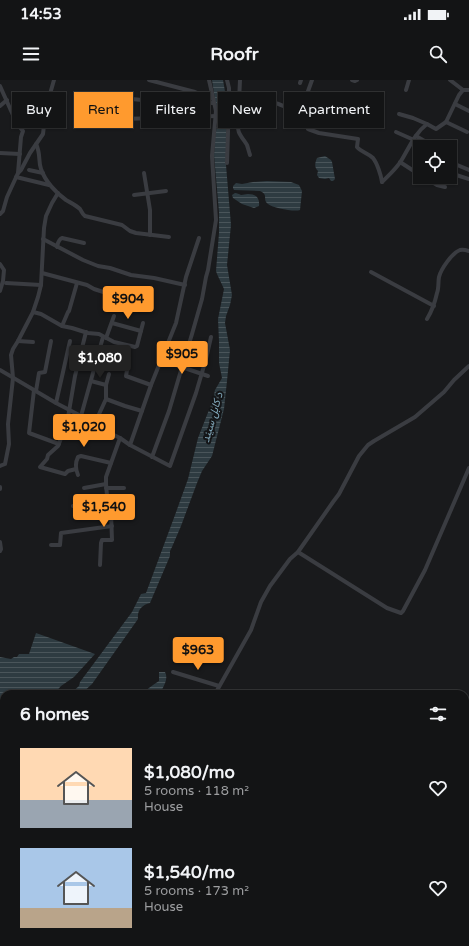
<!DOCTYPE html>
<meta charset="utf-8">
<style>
body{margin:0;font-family:"Varela Round",Vazirmatn,sans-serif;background:#1c1d1e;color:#f1f3f6;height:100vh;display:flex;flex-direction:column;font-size:15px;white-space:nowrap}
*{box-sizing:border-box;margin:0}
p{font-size:13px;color:#9d9ea0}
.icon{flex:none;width:22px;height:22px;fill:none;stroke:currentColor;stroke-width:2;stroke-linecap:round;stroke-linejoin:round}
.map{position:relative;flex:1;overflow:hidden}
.details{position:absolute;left:0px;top:610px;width:469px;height:256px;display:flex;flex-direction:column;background:#131415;border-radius:12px 12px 0 0;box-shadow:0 1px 3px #0004,0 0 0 1px #323334}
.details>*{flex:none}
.guide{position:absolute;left:12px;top:12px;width:445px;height:36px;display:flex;gap:8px}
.controls{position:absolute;left:413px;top:60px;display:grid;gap:8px}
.controls a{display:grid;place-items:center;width:44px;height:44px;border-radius:0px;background:#131415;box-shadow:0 1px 3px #0004,0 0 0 1px #323334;font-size:20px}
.price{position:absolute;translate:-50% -34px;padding:0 9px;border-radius:4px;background:#ff9a2e;color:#111;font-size:13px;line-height:26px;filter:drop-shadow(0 1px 2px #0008)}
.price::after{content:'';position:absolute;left:50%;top:24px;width:12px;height:9px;margin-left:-6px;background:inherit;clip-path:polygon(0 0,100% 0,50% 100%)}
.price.active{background:#222;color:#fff}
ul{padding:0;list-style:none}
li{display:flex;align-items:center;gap:12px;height:100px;padding:0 20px}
li span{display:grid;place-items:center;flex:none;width:112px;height:80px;border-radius:0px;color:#555}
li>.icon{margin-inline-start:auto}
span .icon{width:48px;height:48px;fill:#fffc;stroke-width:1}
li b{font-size:17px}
h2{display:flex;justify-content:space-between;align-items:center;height:48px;padding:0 20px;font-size:17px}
.tag{padding:0 14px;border-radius:0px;background:#131415;box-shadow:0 1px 3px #0004,0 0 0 1px #323334;font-size:14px;line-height:36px}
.tag.active{background:#ff9a2e;color:#111}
.status{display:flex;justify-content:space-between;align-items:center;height:28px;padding:0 20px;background:#131415;direction:ltr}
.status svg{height:11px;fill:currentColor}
header{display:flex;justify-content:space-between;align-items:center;height:52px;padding:0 20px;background:#131415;font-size:18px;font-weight:700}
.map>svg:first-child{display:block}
.water{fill:url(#water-rules)}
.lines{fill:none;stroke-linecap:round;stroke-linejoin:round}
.minor{stroke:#3a3c41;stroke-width:4}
.labels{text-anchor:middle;stroke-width:4;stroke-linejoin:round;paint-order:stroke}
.water-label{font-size:11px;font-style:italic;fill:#80a7b9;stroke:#141517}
</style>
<div class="status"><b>14:53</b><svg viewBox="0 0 49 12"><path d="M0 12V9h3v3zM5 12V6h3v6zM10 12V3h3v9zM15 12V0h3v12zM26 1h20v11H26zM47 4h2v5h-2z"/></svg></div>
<header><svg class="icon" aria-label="menu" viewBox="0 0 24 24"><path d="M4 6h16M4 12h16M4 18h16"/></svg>Roofr<svg class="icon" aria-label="search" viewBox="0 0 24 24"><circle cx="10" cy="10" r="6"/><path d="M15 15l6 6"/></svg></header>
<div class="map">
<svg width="469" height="866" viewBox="0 0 469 866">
<defs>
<pattern id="water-rules" width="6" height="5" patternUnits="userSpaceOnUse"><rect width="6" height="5" fill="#2e3b41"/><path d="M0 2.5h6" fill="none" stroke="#4a555a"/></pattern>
</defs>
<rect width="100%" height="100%" fill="#191a1c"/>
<g class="water">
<path d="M212,0H223L227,23L226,85L231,145L227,185L232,215L230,225L226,236L225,243L230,270L227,301L224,329L212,376L202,391L197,403L181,446L172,467L170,471V476L150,523C142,525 137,530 138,539L92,604L81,614H70L79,606L80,602L132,532L141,514L146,513L175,435L188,399L198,358L207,335L213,320L215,310L222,298L219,283V261L218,239L224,209L217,194L216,191L219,153V132L214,75L215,58L218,39Z"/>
<path d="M325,76L331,80L332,82L335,99L333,101H331L329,98L325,99L319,98L317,95L318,91C314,87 315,83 317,78Z"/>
<path d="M267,101L291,102L299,105L302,111L300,130C294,132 273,128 268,124C262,119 269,115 260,111L234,110L233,108V106L236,103L242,104L253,102Z"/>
<path d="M235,113C237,113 239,114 241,115C244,115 245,114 248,114C256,114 260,118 259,126L254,128L242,124L233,118L232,115Z"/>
<path d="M36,553L95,574L74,597L61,606L54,614H4V670L0,669V577L11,579L14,577H17L19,574H29Z"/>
<path d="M159,592H165C169,599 163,607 160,614H141C147,610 152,605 159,601Z"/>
<path d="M0,674L4,675L3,699H0Z"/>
</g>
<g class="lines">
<g class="minor">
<path d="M149,0L195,12L213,19"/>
<path d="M227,0L229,8V21L227,83"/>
<path d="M352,0L355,1L357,0"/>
<path d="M450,0L463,10H469"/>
<path d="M300,3L301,0"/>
<path d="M0,6L17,44L23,51L21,57L18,93"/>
<path d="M406,10L409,0"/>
<path d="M307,14L312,0"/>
<path d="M112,17L162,22L214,23"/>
<path d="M229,21C242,22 257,19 270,22C285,24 298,34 311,41L308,49L319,53L358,59L357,67C361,72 368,73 373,78C377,83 381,95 382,102"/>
<path d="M239,22L240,0"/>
<path d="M455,24L469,31"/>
<path d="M0,26L7,20"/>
<path d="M399,34L413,38L427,44"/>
<path d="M115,39L166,38L216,36"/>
<path d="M146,39L148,21"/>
<path d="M228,42H238L261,44"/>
<path d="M238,42C236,52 242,57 247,65C248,68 249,72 250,75"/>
<path d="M446,42L467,52"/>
<path d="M396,52L414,60"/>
<path d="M416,56L433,66L432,67"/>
<path d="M36,64C41,74 38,81 41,89C45,101 56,113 66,120C71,123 76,125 80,129C82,132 82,134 85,136L122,145L130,151L136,153L169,157"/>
<path d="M0,73L20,74"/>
<path d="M400,82L420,95"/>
<path d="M450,82L469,90"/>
<path d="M29,90L43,93"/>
<path d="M144,93L150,130V155"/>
<path d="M450,93L469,99"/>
<path d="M16,97L49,105"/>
<path d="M424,97L437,105L445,107"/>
<path d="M382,102C389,95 396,89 401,81C409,68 415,53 427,44L436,49L446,42L459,15L463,10"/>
<path d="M134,115L166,111"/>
<path d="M0,134L3,131L7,117L18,93L21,90L30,73L43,54L46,28L54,0"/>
<path d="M43,159L83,180L98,186L110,188L131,195L154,198L185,205"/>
<path d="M57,167C58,163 58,160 62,158L84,163"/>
<path d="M0,184L4,190L3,201L0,211"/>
<path d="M371,192L434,226"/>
<path d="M42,193L87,205L94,209L144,225"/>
<path d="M6,203L41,205"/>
<path d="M33,232L41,234L62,246L72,248L88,253L99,254L114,262L135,267L137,266L143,243"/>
<path d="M427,239C432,231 435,222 437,213C439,208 438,202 439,197C441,189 452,173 460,170C463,169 466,170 469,171"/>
<path d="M112,243L141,251"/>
<path d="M62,246L68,232L69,231L77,203"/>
<path d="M106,258L114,236"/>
<path d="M18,261L33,262"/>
<path d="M129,278L126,296L151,305"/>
<path d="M161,280L208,296"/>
<path d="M0,290L56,323L81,336L94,345L120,358L130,365L170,386L196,313L206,279L211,257"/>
<path d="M91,301L106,305"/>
<path d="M34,310L29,353L59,364"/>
<path d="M36,311L39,293L45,292L51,261"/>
<path d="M106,319L125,326L142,331"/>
<path d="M56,323L70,261"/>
<path d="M81,336L103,257"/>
<path d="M94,345L106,319V305L109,294"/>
<path d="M130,365L151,305L176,243L186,197L199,158"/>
<path d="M152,377L169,331L182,287L192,254L202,219L206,197L208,190L216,140L212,76L216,31L209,0"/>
<path d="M0,386L5,384L9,364L8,344L13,298L11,275L13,269L18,261L33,232L38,217L41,205L44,148L46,136L52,123L58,113"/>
<path d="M76,389L68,391L65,394L40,387L47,379L48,375L58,366L67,343L75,296L86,252"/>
<path d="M78,395C75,388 75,383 78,377L81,376L111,383"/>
<path d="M0,407V409"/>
<path d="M84,408L106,404"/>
<path d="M106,408H124"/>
<path d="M73,426L107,418"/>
<path d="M84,437L111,433"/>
<path d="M0,462L1,469L0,471"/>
<path d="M51,465H60L61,453L112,446"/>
<path d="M298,472L387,528L401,533L403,531L425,490L469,388"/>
<path d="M100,485L101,463L102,460H112L111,433L108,427L106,404V397L120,358"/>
<path d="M173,592L219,606"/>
<path d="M215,614L251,550L261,522L270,506L290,479L298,472L333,422L339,414L359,376L368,365L374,361L415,337L444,312L454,300L469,286"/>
<path d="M465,629L469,624"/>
<path d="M0,765L4,767"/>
<path d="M122,862L124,866"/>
<path d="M306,866L309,862"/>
</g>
</g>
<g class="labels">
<g class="water-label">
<text transform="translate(212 337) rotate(-74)" y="4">د کابل سيند</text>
</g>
</g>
</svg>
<div class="controls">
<a><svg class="icon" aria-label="locate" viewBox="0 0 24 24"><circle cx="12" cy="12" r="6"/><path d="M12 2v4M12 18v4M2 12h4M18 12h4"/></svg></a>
</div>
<b class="price" style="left:128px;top:240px">$904</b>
<b class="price" style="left:182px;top:295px">$905</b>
<b class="price active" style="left:100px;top:299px">$1,080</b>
<b class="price" style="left:84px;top:368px">$1,020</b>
<b class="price" style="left:104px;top:448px">$1,540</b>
<b class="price" style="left:198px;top:591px">$963</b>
<div class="guide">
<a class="tag">Buy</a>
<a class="tag active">Rent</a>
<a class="tag">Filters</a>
<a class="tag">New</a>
<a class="tag">Apartment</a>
</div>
<section class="details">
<h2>6 homes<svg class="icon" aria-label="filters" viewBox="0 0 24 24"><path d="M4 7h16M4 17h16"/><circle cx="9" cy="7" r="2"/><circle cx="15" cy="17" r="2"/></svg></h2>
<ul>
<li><span style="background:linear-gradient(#ffd9b3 65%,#9aa5b1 0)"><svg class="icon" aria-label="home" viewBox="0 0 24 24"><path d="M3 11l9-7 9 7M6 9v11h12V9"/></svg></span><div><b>$1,080/mo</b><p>5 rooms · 118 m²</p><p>House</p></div><svg class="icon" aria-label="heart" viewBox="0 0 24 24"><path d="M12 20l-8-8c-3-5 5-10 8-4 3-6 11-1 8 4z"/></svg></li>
<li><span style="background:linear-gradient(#a9c7e8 75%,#b9a48a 0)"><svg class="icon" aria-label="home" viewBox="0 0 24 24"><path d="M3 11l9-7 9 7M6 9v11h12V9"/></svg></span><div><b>$1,540/mo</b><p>5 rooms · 173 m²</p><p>House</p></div><svg class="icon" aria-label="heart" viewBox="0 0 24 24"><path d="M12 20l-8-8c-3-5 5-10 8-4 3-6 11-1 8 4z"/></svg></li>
</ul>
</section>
</div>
